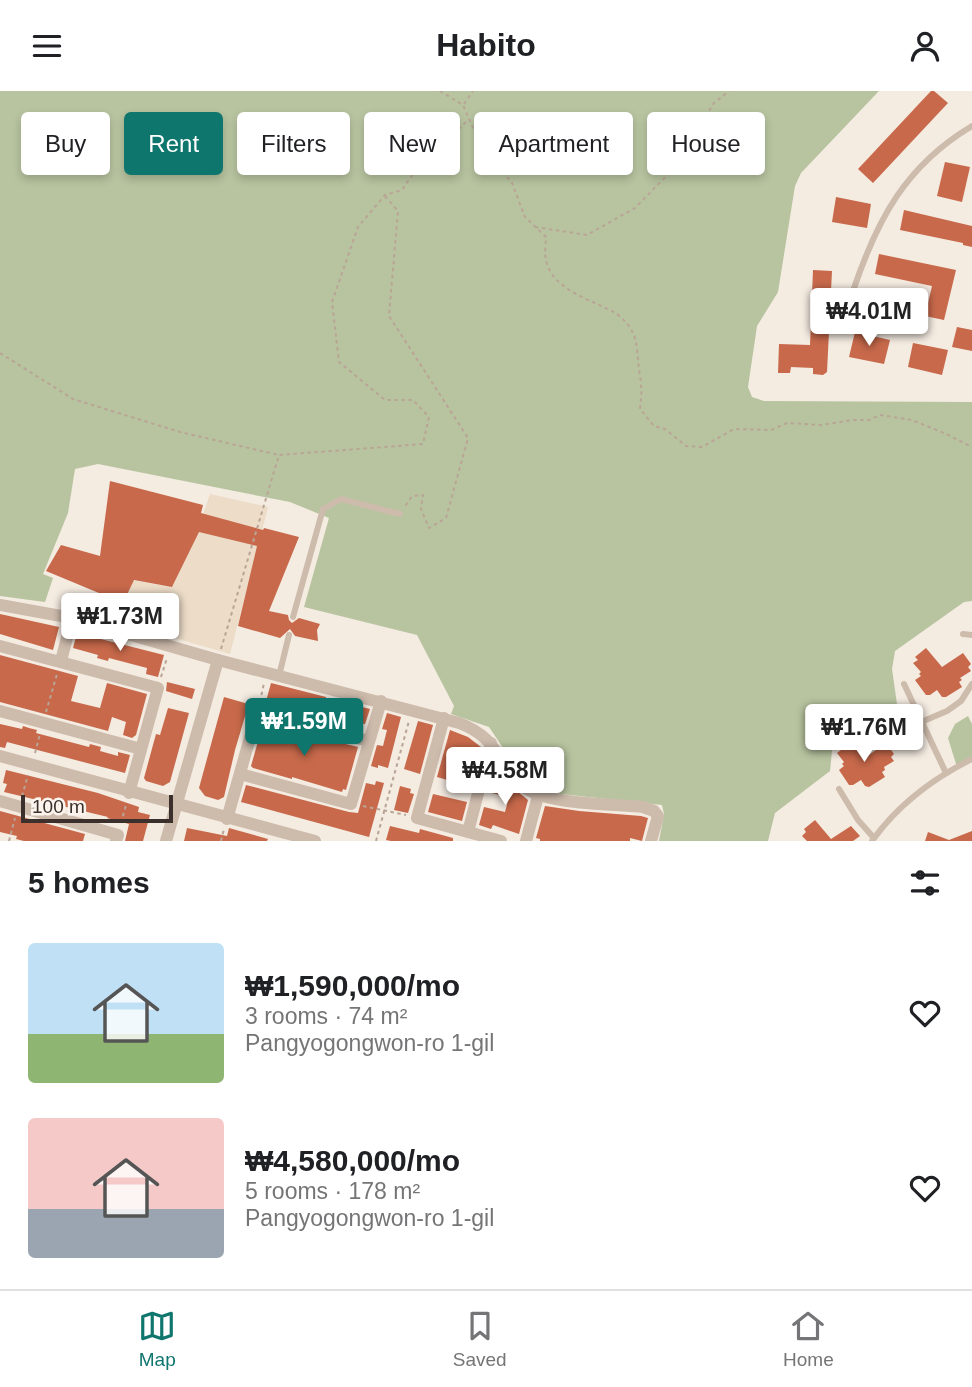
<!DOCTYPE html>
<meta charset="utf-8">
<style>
body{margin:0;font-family:Helvetica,sans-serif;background:#f6f6f6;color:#202124;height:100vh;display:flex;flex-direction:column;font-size:26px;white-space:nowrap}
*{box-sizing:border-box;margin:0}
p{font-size:23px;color:#757577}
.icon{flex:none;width:38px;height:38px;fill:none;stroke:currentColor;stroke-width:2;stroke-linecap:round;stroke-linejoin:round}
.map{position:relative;height:750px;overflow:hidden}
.side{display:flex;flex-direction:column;background:#fff;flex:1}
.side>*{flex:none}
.guide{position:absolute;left:21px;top:21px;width:931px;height:63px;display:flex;gap:14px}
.scale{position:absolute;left:21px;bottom:18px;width:152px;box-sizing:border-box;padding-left:7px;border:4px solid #3b302b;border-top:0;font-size:19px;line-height:24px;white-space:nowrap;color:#3b302b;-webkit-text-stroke:5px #fbf5ee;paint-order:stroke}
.price{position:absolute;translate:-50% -60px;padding:0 16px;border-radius:7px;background:#fff;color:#222;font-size:23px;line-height:46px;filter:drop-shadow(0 2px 4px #0008)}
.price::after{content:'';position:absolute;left:50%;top:42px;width:21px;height:16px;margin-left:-10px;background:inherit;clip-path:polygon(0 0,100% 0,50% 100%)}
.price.selected{background:#0f766e;color:#fff}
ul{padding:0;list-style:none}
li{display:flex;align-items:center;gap:21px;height:175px;padding:0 28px}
li span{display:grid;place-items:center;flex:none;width:196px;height:140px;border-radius:7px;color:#555}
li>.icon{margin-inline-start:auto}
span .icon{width:84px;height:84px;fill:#fffc;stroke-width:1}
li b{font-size:30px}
h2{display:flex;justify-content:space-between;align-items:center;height:84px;padding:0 28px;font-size:30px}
.tag{padding:0 24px;border-radius:7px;background:#fff;box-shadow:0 4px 10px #0003;font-size:24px;line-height:63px}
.tag.selected{background:#0f766e;color:#fff}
header{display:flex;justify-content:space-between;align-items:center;height:91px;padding:0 28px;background:#fff;font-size:32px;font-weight:700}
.tabs{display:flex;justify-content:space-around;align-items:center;height:98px;border-top:2px solid #e0e0e0;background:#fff;font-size:19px;color:#757577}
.tabs a{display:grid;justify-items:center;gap:4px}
.tabs .selected{color:#0f766e}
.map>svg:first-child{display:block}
.green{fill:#b8c4a0}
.plaza{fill:#ecdcc8}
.building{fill:#c8694b}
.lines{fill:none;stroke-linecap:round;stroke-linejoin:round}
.path{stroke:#b9a596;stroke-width:2;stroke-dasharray:3.5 3.5;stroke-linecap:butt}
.service{stroke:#cdbbac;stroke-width:6}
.minor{stroke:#cdbbac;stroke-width:12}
</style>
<header><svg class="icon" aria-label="menu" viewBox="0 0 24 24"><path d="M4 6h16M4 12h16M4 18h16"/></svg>Habito<svg class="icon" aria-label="person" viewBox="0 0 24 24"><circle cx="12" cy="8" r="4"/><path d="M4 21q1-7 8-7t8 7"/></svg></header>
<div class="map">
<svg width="972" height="750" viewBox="0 0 972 750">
<rect width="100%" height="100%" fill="#f4ebe1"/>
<g class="green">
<path d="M0,0H879L801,82L795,95L778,201L757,235L748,296L752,306L764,310L972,311V510L964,511L895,560L892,578L897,613L834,640L830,680L775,722L768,750H659L664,723L662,714L552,702L526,691L489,636L451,623L454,615L417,544L304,516L329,427L290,411L98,373L75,378L68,422L43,483L53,487L45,511L0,505Z"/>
<path d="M968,625L972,633V668L957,676L948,647L955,633Z"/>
</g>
<path class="plaza" d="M210,403L268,416L230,563L102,526L112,486L172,496L193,453Z"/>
<g class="building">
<path d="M931,0H934L948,12L873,92L858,78Z"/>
<path d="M945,71L970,76L962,111L937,105Z"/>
<path d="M836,106L871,113L867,137L832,131Z"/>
<path d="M904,119L972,135V156L963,154V152L900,139Z"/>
<path d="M879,163L956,179L944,229L925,225L932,195L875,183Z"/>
<path d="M813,179L832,180L827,281L823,284L813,283V277L791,276L790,282H778L779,253L810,254Z"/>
<path d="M957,236L972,239V260L952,256Z"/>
<path d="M855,241L890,249L884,273L849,266Z"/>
<path d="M913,252L948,259L942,284L908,276Z"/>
<path d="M110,390L203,414L201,422L263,439L264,437L299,446L269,520L288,524L289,529L292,532L299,527L320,533L317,539L318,550L295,545L290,538L280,547L238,535L257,455L199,441L172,496L134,489L123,512L46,480L61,454L100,465Z"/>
<path d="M0,523L59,536L53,559L0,543Z"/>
<path d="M77,542L164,564L158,586L146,583L147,577L109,567L108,570L97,567L98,564L73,557Z"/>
<path d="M926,557L942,576L963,562L971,573L968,576L971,580L960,587L962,589L959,591L962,596L946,606H942L937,599L930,604H926L915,589L921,585L919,583L921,581L913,572L918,569L915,566Z"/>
<path d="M0,564L78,585L71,610L100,617L107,592L147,603L136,644L132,647L123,644L126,631L112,626L108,640L0,611Z"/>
<path d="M167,591L195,598L192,608L166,600Z"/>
<path d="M271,592L326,606V609L353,617L354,614L370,618L365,633L342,630L341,634L325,630L326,626L300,619L298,623L265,614Z"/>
<path d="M224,606L252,614L246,622L235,659L224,706L218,709L205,705L199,697Z"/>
<path d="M168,617L189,622L170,691L163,695L146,690L144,687L156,643L160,644Z"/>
<path d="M387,622L401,626L388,677L378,674V677L371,675L377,654L383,655L387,639L382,638Z"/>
<path d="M418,630L433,634L420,683L404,678Z"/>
<path d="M0,633L22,638L23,635L29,637L37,639L36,642L89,656L90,653L101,656L100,660L118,665V661L130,664L125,682L7,651L5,657L0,656Z"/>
<path d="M263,633L358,656L346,699L343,698L342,701L292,686V688L253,677L251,675Z"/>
<path d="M450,639L468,646L481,656L471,696L437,686Z"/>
<path d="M850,647L866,666L886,652L894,663L891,666L894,670L884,676L885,679L882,681L885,686L869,696L865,695L861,689L853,694H849L839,679L844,675L842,673L844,671L837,662L841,659L839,656Z"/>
<path d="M6,679L98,702L139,716L138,721L150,724L143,750H125L129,733L107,727L108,726L4,701L7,693L3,692Z"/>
<path d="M493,679L499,681L505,690L528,709L519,743L493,734L491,738L479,734L484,716L505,721L509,706L487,701Z"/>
<path d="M376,690L384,692L369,746L241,711L246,694L349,721L358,722L366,692L375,694Z"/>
<path d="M400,695L411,698L410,702L414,703L408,722L394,719Z"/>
<path d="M433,703L467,711L462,730L428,721Z"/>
<path d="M545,715L579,720L641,725L648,727L642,750L630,747V750H540V748L536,747Z"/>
<path d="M0,720L85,743L83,750H24L16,748L17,745L0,741Z"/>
<path d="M815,729L831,748L851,735L860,745L853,750H807L802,745L806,741L804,738Z"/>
<path d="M390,735L419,742L420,738L453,747V750H391L386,749Z"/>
<path d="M187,737L227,745L229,737L268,748L267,750H184Z"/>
<path d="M972,740V750H925L928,741L949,749Z"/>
</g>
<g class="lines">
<g class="path">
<path d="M440,0L463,14L480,53L512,92L525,126L546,146C546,153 544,162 546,169C552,200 594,209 617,223C639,241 636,253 639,279C642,296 642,301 640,318L654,335L665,338L686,355L702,356L734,338L771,339L787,332L821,334L853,329H869L880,324L912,329L944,342L972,356"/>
<path d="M464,13L473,0"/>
<path d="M385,105L398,120L389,225L468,347L446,427L429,437L421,418L423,404L412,405L404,417"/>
<path d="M535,136L587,144L635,117L680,71L713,13L729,0"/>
<path d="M0,262L73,308L180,341L279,364"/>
<path d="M221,558L279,364L423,353L429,326L413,309H385L339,271L332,211L358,136L385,104L402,99L422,70L445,44L457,40L469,28"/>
<path d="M161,586L167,567"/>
<path d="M260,611L264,592"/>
<path d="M46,621L57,583"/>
<path d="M35,662L40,643"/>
<path d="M22,705L28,684"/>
<path d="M363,715L406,724"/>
<path d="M121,732L126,714"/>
<path d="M9,750L15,727"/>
<path d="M221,750L224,738"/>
<path d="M376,750L409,630"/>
</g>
<g class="service">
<path d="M853,200C877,129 905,75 972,35"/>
<path d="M293,526L323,418L341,408L400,423"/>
<path d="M963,543L972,544"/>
<path d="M279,585L289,544"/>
<path d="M904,593L946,682"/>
<path d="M862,648L869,650L886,646L947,620L961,610L972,593"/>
<path d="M839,698L858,729L874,747"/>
<path d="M872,750C897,715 934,687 972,668"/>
</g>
<g class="minor">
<path d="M0,514L72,527L218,569L459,632C499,647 496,671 523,695C542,714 615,713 643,716L654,720L658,725L651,750"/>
<path d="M0,555L158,597L129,702"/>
<path d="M61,570L72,527"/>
<path d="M0,620L141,658"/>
<path d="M444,627L417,727L501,750"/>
<path d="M0,665L315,750"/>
<path d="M240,683L351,713L381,610"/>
<path d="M0,710L118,744L116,750"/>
<path d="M227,728L257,622L369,650"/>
<path d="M468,741L491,652"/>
<path d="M166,750L218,569"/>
<path d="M526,750L538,705"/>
</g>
</g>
</svg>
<div class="scale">100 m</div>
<b class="price" style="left:869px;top:257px">₩4.01M</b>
<b class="price" style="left:120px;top:562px">₩1.73M</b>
<b class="price selected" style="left:304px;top:667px">₩1.59M</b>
<b class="price" style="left:864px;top:673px">₩1.76M</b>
<b class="price" style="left:505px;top:716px">₩4.58M</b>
<div class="guide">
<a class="tag">Buy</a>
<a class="tag selected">Rent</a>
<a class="tag">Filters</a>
<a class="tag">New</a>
<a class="tag">Apartment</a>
<a class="tag">House</a>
</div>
</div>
<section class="side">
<h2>5 homes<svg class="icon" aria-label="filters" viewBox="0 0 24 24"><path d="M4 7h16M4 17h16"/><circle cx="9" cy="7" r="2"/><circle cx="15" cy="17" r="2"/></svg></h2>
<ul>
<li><span style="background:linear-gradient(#bfe0f5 65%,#8fb573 0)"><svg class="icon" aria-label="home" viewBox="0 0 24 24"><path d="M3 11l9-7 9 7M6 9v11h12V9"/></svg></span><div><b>₩1,590,000/mo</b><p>3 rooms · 74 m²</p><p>Pangyogongwon-ro 1-gil</p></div><svg class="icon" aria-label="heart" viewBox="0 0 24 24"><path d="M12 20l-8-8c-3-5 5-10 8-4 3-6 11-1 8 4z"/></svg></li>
<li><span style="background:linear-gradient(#f6c9c9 65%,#9aa5b1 0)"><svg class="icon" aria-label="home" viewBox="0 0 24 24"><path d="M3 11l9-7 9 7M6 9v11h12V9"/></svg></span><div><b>₩4,580,000/mo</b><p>5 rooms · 178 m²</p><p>Pangyogongwon-ro 1-gil</p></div><svg class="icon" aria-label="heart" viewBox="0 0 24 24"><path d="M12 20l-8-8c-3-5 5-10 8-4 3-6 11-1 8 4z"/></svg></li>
</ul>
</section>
<nav class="tabs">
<a class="selected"><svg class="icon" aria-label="map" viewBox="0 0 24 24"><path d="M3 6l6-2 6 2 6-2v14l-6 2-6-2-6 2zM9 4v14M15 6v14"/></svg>Map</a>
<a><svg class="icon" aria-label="saved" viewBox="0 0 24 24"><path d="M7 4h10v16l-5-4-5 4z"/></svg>Saved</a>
<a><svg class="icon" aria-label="home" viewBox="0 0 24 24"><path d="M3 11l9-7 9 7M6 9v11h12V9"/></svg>Home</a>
</nav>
